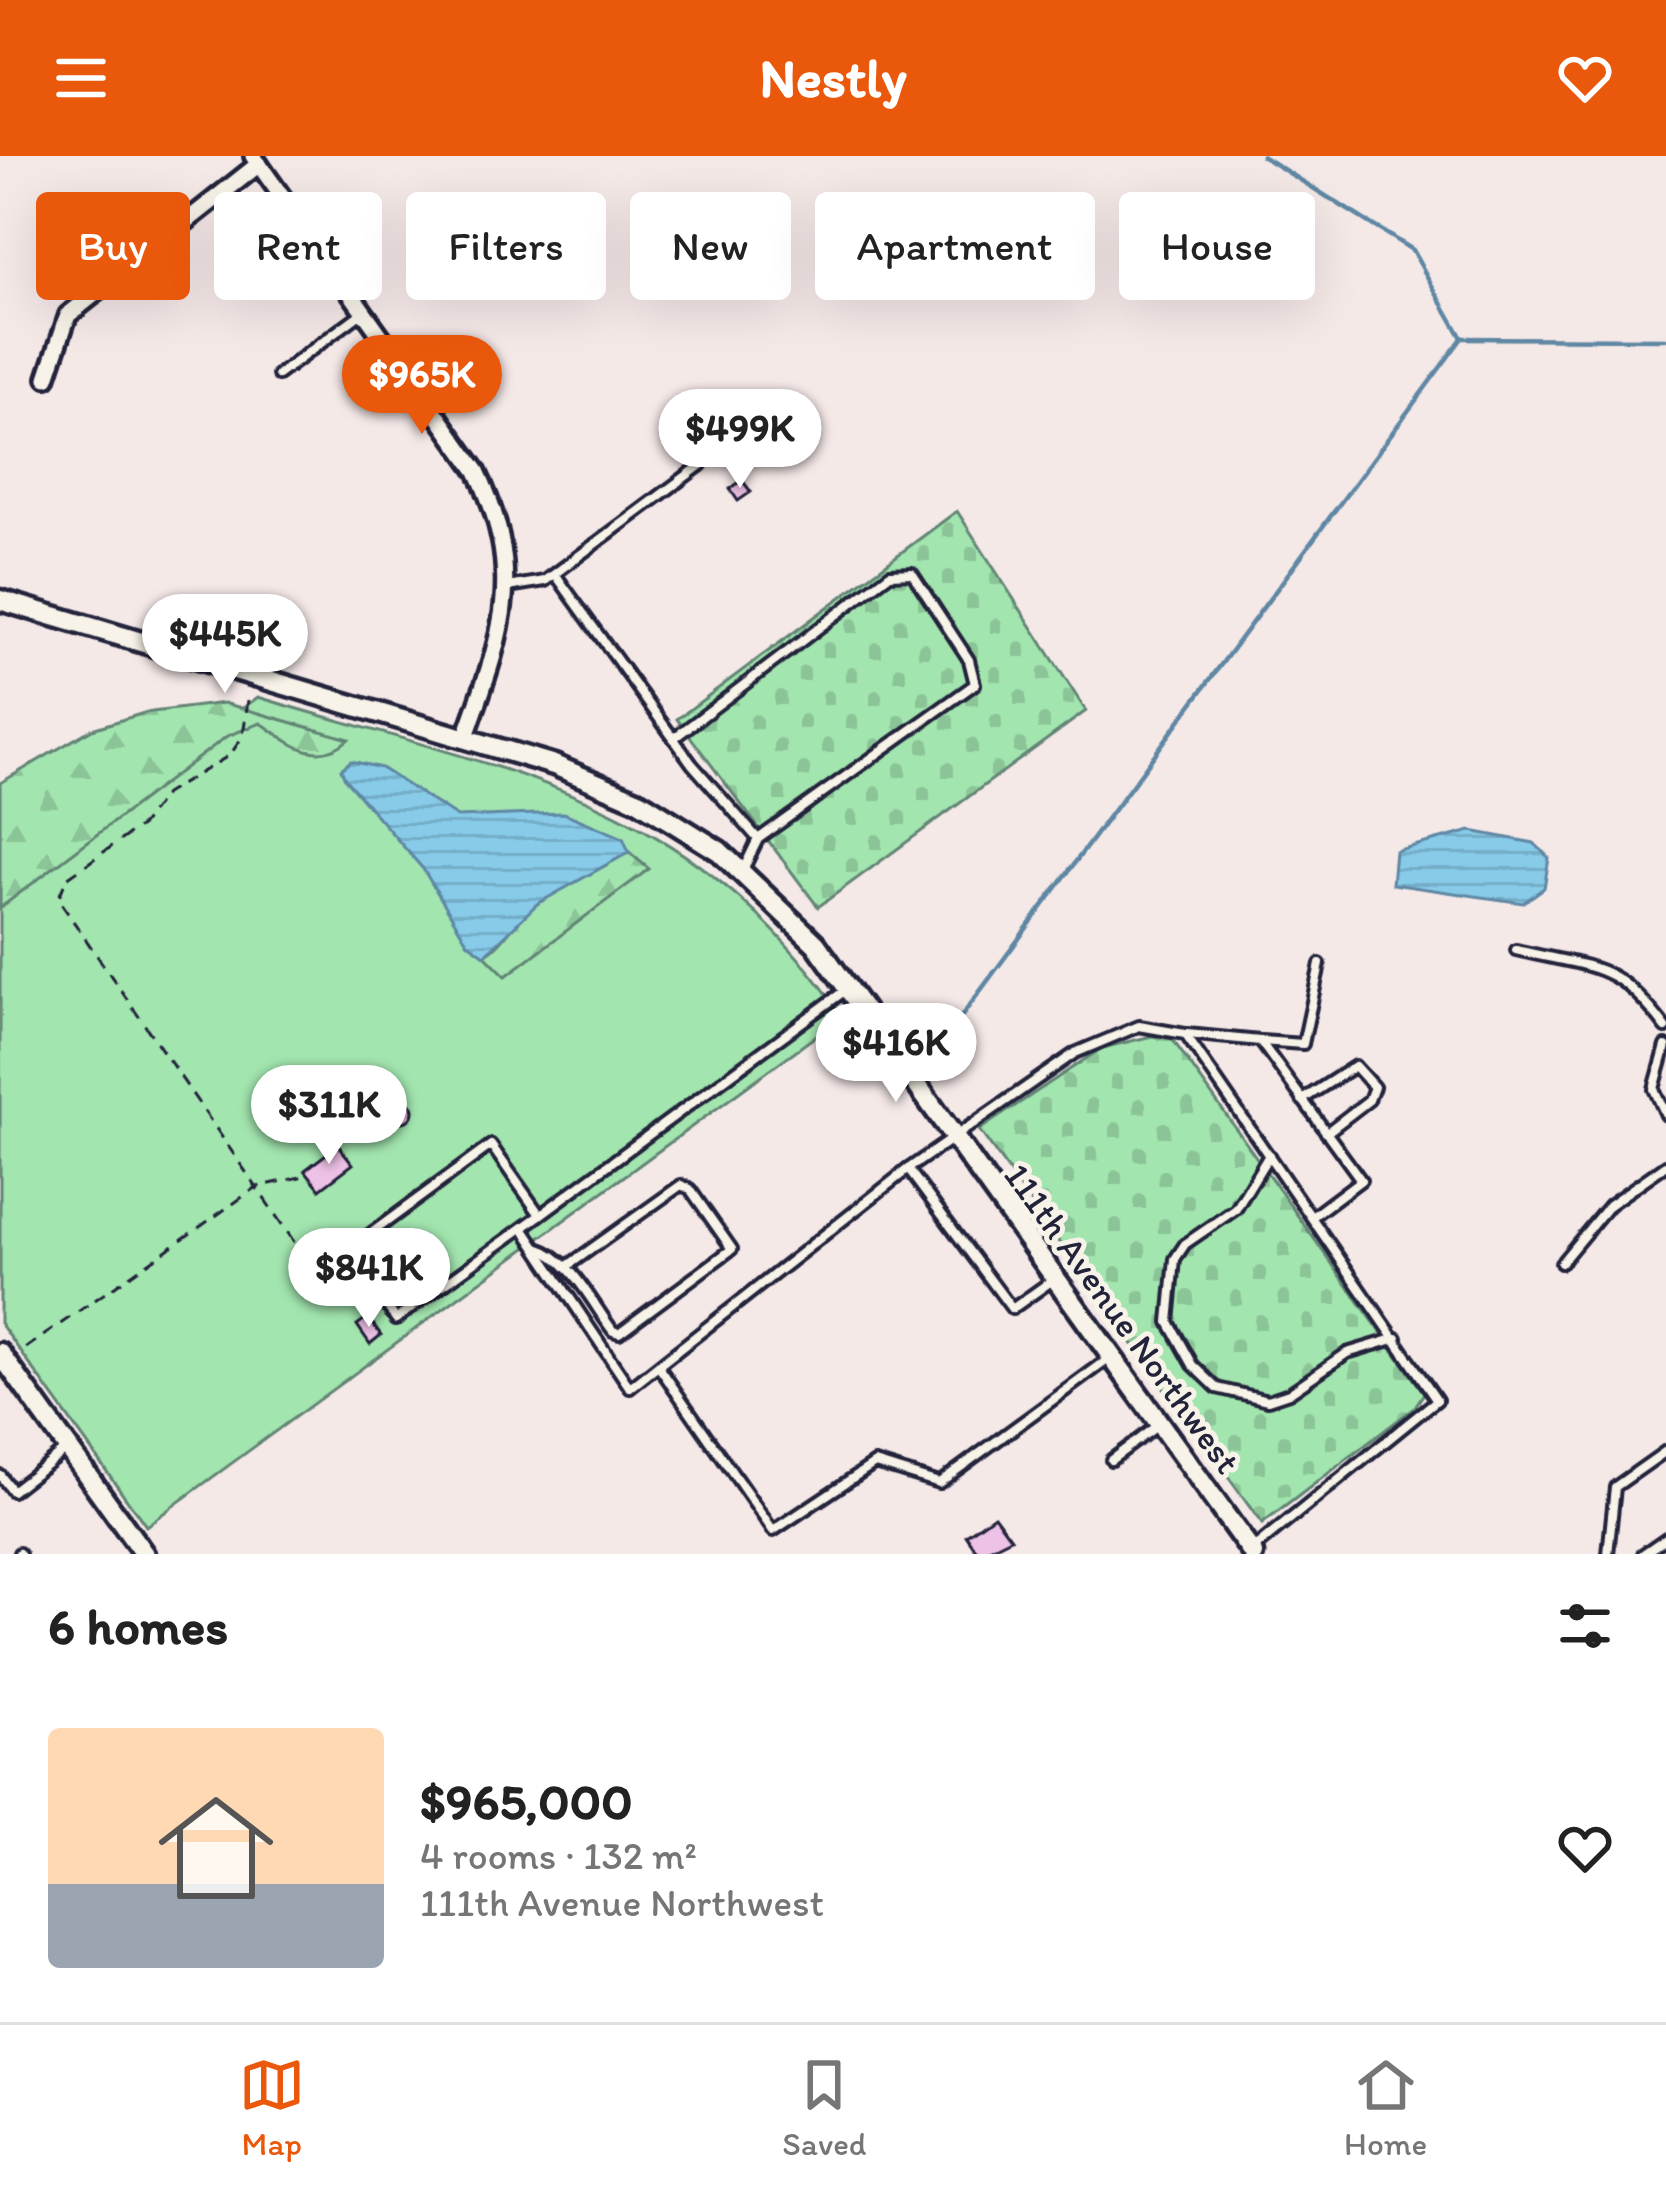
<!DOCTYPE html>
<meta charset="utf-8">
<style>
body{margin:0;font-family:Itim,sans-serif;background:#f2f2f2;color:#222;height:100vh;display:flex;flex-direction:column;font-size:45px;white-space:nowrap}
*{box-sizing:border-box;margin:0}
p{font-size:39px;color:#767676}
.icon{flex:none;width:66px;height:66px;fill:none;stroke:currentColor;stroke-width:2;stroke-linecap:round;stroke-linejoin:round}
.map{position:relative;height:1398px;overflow:hidden}
.details{display:flex;flex-direction:column;background:#fff;flex:1}
.details>*{flex:none}
.banner{position:absolute;left:36px;top:36px;width:1596px;height:108px;display:flex;gap:24px}
.price{position:absolute;translate:-50% -102px;padding:0 27px;border-radius:42px;background:#fff;color:#222;font-size:39px;line-height:78px;filter:drop-shadow(0 3px 6px #0008)}
.price::after{content:'';position:absolute;left:50%;top:72px;width:36px;height:27px;margin-left:-18px;background:inherit;clip-path:polygon(0 0,100% 0,50% 100%)}
.price.selected{background:#ea580c;color:#fff}
ul{padding:0;list-style:none}
li{display:flex;align-items:center;gap:36px;height:300px;padding:0 48px}
li span{display:grid;place-items:center;flex:none;width:336px;height:240px;border-radius:12px;color:#555}
li>.icon{margin-inline-start:auto}
span .icon{width:144px;height:144px;fill:#fffc;stroke-width:1}
li b{font-size:51px}
h2{display:flex;justify-content:space-between;align-items:center;height:144px;padding:0 48px;font-size:51px}
.pill{padding:0 42px;border-radius:12px;background:#fff;box-shadow:0 12px 48px #0002;font-size:42px;line-height:108px}
.pill.selected{background:#ea580c;color:#fff}
header{display:flex;justify-content:space-between;align-items:center;height:156px;padding:0 48px;background:#ea580c;color:#fff;font-size:54px;font-weight:700}
.dock{display:flex;justify-content:space-around;align-items:center;height:168px;border-top:3px solid #e0e0e0;background:#fff;font-size:33px;color:#767676}
.dock a{display:grid;justify-items:center;gap:6px}
.dock .selected{color:#ea580c}
.map>svg:first-child{display:block}
.green{fill:#a2e5af;stroke:#628475;stroke-width:3}
.forest{fill:url(#forest-firs);stroke:#628475;stroke-width:3}
.cemetery{fill:url(#cemetery-stones);stroke:#628475;stroke-width:3}
.water{fill:url(#water-rules);stroke:#5f87a3;stroke-width:3}
.lines{fill:none;stroke-linecap:round;stroke-linejoin:round}
.stream{stroke:#5f87a3;stroke-width:4.5}
.building{fill:#eec1e6;stroke:#22223b;stroke-width:3}
.service-casing{stroke:#22223b;stroke-width:16}
.minor-casing{stroke:#22223b;stroke-width:24}
.tertiary-casing{stroke:#22223b;stroke-width:27}
.path{stroke:#22223b;stroke-width:3;stroke-dasharray:12 9;stroke-linecap:butt}
.service{stroke:#f7f3e8;stroke-width:8}
.minor{stroke:#f7f3e8;stroke-width:15}
.tertiary{stroke:#f7f3e8;stroke-width:18}
.labels{text-anchor:middle;stroke-width:10;stroke-linejoin:round;paint-order:stroke}
.street-label{font-size:36px;fill:#22223b;stroke:#f7f3e8}
</style>
<header><svg class="icon" aria-label="menu" viewBox="0 0 24 24"><path d="M4 6h16M4 12h16M4 18h16"/></svg>Nestly<svg class="icon" aria-label="heart" viewBox="0 0 24 24"><path d="M12 20l-8-8c-3-5 5-10 8-4 3-6 11-1 8 4z"/></svg></header>
<div class="map">
<svg width="1666" height="1398" viewBox="0 0 1666 1398">
<defs>
<pattern id="forest-firs" width="22" height="20" patternUnits="userSpaceOnUse" patternTransform="scale(3)"><rect width="22" height="20" fill="#a2e5af"/><path d="M5 1l3.5 6h-7zM16 11l3.5 6h-7z" fill="#8bc497"/></pattern>
<pattern id="cemetery-stones" width="16" height="16" patternUnits="userSpaceOnUse" patternTransform="scale(3)"><rect width="16" height="16" fill="#a2e5af"/><path d="M2 7V4a2 2 0 0 1 4 0v3zM10 15v-3a2 2 0 0 1 4 0v3z" fill="#8bc497"/></pattern>
<pattern id="water-rules" width="6" height="5" patternUnits="userSpaceOnUse" patternTransform="scale(3)"><rect width="6" height="5" fill="#87cbe9"/><path d="M0 2.5h6" fill="none" stroke="#74aec9"/></pattern>
</defs>
<rect width="100%" height="100%" fill="#f5e9e8"/>
<filter id="ink" filterUnits="userSpaceOnUse"><feTurbulence type="fractalNoise" baseFrequency=".00833" numOctaves="2"/><feDisplacementMap in="SourceGraphic" scale="24" xChannelSelector="R" yChannelSelector="G"/><feConvolveMatrix kernelMatrix="1 2 1 2 8 2 1 2 1" color-interpolation-filters="sRGB"/></filter>
<g filter="url(#ink)">
<path class="green" d="M258,541C505,616 685,634 843,860L146,1370L0,1167V732Z"/>
<g class="forest">
<path d="M224,547L349,583C317,612 289,586 261,567L227,580L0,752V627L92,573L144,557Z"/>
<path d="M629,696L649,713L506,820L485,799C505,787 514,764 534,750C562,730 598,715 629,696Z"/>
</g>
<g class="cemetery">
<path d="M957,355L1086,555L818,751L677,563Z"/>
<path d="M1152,880L1172,883L1424,1237L1414,1252L1262,1368L979,974L1102,892Z"/>
</g>
<g class="water">
<path d="M351,605L381,612L457,661L564,657L623,682L629,696L537,748L485,799L468,787L423,713L345,623L341,613Z"/>
<path d="M1471,675L1534,687L1549,702L1544,732L1523,747L1392,728L1395,695Z"/>
</g>
<g class="lines">
<g class="stream">
<path d="M1262,0L1412,94L1462,182"/>
<path d="M1462,182L1666,183"/>
<path d="M933,899L1462,182"/>
</g>
</g>
<g class="building">
<path d="M742,324L751,336L738,345L730,333Z"/>
<circle cx="402" cy="955" r="11"/>
<path d="M338,989L353,1008L320,1033L305,1014Z"/>
<path d="M368,1161L381,1179L370,1188L357,1169Z"/>
<path d="M994,1359L1011,1382L979,1398L966,1379Z"/>
</g>
<g class="lines">
<g class="service-casing">
<g id="service">
<path d="M278,219L363,156"/>
<path d="M555,418L692,608L758,683L743,714"/>
<path d="M508,431L545,425L701,309"/>
<path d="M674,582L890,418L912,417L969,504L975,528L758,683"/>
<path d="M1516,794C1595,813 1615,804 1666,872"/>
<path d="M1187,878L1260,885L1361,1024L1313,1060"/>
<path d="M1261,885L1303,888L1320,808"/>
<path d="M1666,890L1654,933L1666,959"/>
<path d="M1302,944L1355,910L1374,931L1369,944L1326,977"/>
<path d="M491,989L540,1059L396,1163L347,1095Z"/>
<path d="M1269,999L1236,1053L1185,1088L1175,1103L1169,1166L1193,1209L1217,1232L1268,1244L1289,1237L1347,1197L1397,1182"/>
<path d="M908,1013L1012,1153L1054,1123"/>
<path d="M540,1059L847,833"/>
<path d="M523,1072L630,1232L908,1013L1075,897L1139,870L1185,878L1437,1244L1252,1394"/>
<path d="M537,1092C571,1102 592,1147 613,1175L619,1177L732,1093L690,1033L681,1029L566,1111"/>
<path d="M1561,1107L1609,1049L1666,1009"/>
<path d="M659,1211L773,1375L875,1307L939,1327L1110,1202"/>
<path d="M1111,1304L1158,1269"/>
<path d="M0,1319L12,1335L66,1293"/>
<path d="M19,1397L20,1398"/>
<path d="M1608,1398L1615,1331L1666,1295"/>
<path d="M1643,1398L1666,1382"/>
</g>
</g>
<g class="minor-casing">
<g id="minor">
<path d="M253,0L477,315C527,421 501,480 465,583"/>
<path d="M47,222L68,159L259,8"/>
</g>
</g>
<g class="tertiary-casing">
<g id="tertiary">
<path d="M0,444L554,609L639,645L719,695L816,788L1253,1398"/>
<path d="M0,1197L144,1398"/>
</g>
</g>
<g class="path">
<path d="M248,544L243,580L230,599L165,638L142,669L67,722L58,743L301,1096L319,1105L337,1098"/>
<path d="M26,1192L257,1031L309,1019"/>
</g>
<use href="#service" class="service"/>
<use href="#minor" class="minor"/>
<use href="#tertiary" class="tertiary"/>
</g>
</g>
<g class="labels">
<g class="street-label">
<text transform="translate(1123 1162) rotate(54)" y="13">111th Avenue Northwest</text>
</g>
</g>
</svg>
<b class="price selected" style="left:422px;top:281px">$965K</b>
<b class="price" style="left:740px;top:335px">$499K</b>
<b class="price" style="left:225px;top:540px">$445K</b>
<b class="price" style="left:896px;top:949px">$416K</b>
<b class="price" style="left:329px;top:1011px">$311K</b>
<b class="price" style="left:369px;top:1174px">$841K</b>
<div class="banner">
<a class="pill selected">Buy</a>
<a class="pill">Rent</a>
<a class="pill">Filters</a>
<a class="pill">New</a>
<a class="pill">Apartment</a>
<a class="pill">House</a>
</div>
</div>
<section class="details">
<h2>6 homes<svg class="icon" aria-label="filters" viewBox="0 0 24 24"><path d="M4 7h16M4 17h16"/><circle cx="9" cy="7" r="2"/><circle cx="15" cy="17" r="2"/></svg></h2>
<ul>
<li><span style="background:linear-gradient(#ffd9b3 65%,#9aa5b1 0)"><svg class="icon" aria-label="home" viewBox="0 0 24 24"><path d="M3 11l9-7 9 7M6 9v11h12V9"/></svg></span><div><b>$965,000</b><p>4 rooms · 132 m²</p><p>111th Avenue Northwest</p></div><svg class="icon" aria-label="heart" viewBox="0 0 24 24"><path d="M12 20l-8-8c-3-5 5-10 8-4 3-6 11-1 8 4z"/></svg></li>
</ul>
</section>
<nav class="dock">
<a class="selected"><svg class="icon" aria-label="map" viewBox="0 0 24 24"><path d="M3 6l6-2 6 2 6-2v14l-6 2-6-2-6 2zM9 4v14M15 6v14"/></svg>Map</a>
<a><svg class="icon" aria-label="saved" viewBox="0 0 24 24"><path d="M7 4h10v16l-5-4-5 4z"/></svg>Saved</a>
<a><svg class="icon" aria-label="home" viewBox="0 0 24 24"><path d="M3 11l9-7 9 7M6 9v11h12V9"/></svg>Home</a>
</nav>
